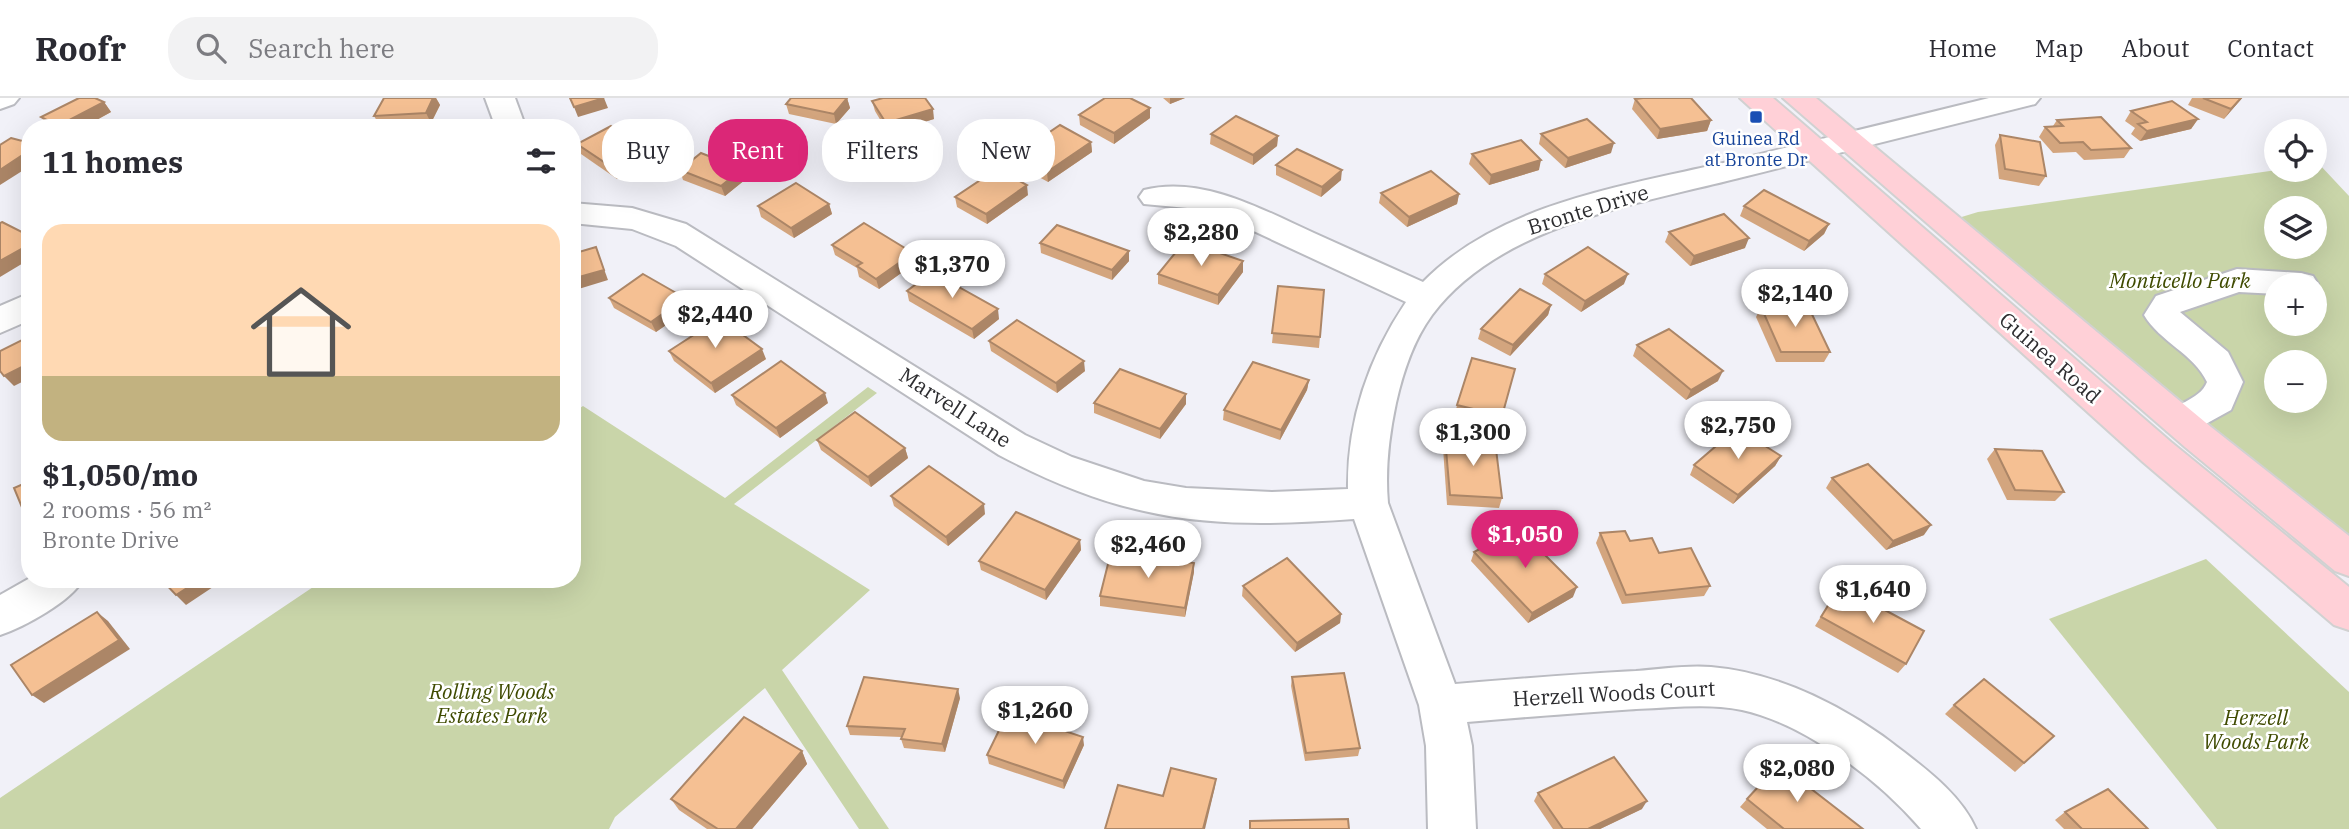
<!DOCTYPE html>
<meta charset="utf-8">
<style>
body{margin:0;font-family:"IBM Plex Serif",serif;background:#f2f2f3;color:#2b2b33;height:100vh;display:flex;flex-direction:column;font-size:26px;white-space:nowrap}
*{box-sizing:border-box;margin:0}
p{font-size:23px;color:#7c7c81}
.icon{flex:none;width:38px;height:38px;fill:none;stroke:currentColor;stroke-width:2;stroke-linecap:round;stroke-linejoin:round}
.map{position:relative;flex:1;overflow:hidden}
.panel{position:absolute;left:21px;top:21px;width:560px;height:469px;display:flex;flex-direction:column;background:#fff;border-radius:28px;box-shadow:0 7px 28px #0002}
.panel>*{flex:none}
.guide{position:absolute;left:602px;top:21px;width:665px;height:63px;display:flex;gap:14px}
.buttons{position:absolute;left:2264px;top:21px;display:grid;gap:14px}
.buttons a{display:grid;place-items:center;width:63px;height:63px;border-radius:50%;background:#fff;box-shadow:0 7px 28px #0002;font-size:35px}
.price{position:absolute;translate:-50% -60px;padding:0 16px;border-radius:24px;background:#fff;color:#222;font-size:23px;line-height:46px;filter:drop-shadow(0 2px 4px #0008)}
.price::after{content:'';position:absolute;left:50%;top:42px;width:21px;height:16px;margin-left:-10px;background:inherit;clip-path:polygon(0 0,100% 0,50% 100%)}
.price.current{background:#db2777;color:#fff}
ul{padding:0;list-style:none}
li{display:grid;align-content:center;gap:14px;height:371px;padding:0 21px}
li+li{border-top:2px solid #e1e1e2}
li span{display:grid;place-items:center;height:217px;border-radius:21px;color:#555}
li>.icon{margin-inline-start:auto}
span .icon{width:126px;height:126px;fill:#fffc;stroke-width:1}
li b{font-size:30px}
h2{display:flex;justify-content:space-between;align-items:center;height:84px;padding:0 21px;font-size:30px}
.pill{padding:0 24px;border-radius:28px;background:#fff;box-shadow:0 7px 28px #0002;font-size:24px;line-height:63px}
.pill.current{background:#db2777;color:#fff}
header{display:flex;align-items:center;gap:42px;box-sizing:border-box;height:98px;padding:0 35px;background:#fff;border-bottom:2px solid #e1e1e2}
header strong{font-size:33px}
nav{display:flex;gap:38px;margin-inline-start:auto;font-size:24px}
.search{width:490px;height:63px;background:#f2f2f3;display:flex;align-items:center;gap:18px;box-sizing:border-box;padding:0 24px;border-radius:28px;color:#7c7c81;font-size:26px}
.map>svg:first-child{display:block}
.green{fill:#c9d5a9;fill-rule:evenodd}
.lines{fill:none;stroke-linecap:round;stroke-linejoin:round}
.minor-casing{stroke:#babbc1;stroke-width:4}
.major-casing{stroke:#d1d1d1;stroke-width:4}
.minor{fill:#fff;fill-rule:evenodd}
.major{fill:#ffd0d7;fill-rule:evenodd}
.wall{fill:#d3a57e}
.shaded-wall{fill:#ac8667}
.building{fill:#f5c093;stroke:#ac8667;stroke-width:2}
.transit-dot{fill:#1a4fb4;stroke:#fff;stroke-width:2.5}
.labels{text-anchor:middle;stroke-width:5;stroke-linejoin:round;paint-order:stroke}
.far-transit-label{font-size:18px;fill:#164399;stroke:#fff}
.street-label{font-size:21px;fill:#2d2d30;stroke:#fff}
.park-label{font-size:21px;font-style:italic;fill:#3f4b01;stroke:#fff}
</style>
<header>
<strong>Roofr</strong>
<div class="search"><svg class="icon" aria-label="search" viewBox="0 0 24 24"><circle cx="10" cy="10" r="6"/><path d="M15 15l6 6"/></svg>Search here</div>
<nav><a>Home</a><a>Map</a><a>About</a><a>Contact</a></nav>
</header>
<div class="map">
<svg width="2349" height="731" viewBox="0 0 2349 731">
<rect width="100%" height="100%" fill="#f1f1f8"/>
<g class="green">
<path d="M2315,66H2319L2349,98V444L1955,121L1978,114L2277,72H2315ZM2277,110H2315V149H2277ZM2277,187H2315V226H2277ZM2277,264H2315V303H2277Z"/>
<path d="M868,289L877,295L734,406L870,492L782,572L889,731H859L765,590L615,719L609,731H0V700L325,481H572V315L583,308L725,400Z"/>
<path d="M2206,461L2349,594V731H2217L2049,521Z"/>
</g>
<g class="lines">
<g class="minor-casing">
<g id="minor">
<path d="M0,0H19L14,6L0,11Z"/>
<path d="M485,0H515L526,30H496Z"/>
<path d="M1989,0H2040L2035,6C1939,30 1843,54 1747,78C1643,105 1501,125 1432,217C1413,243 1403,274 1396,305C1389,338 1385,371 1388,405L1455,586C1516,581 1576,576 1636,573C1661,571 1687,567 1711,569C1781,575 1850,611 1904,654C1931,675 1962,699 1976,731H1921C1879,682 1806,626 1742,612C1706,605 1672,610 1636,611C1580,615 1523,619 1467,624L1472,648L1476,731H1428L1426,648L1419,607L1354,421C1284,426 1213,429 1144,413C1093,402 1045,381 999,357L676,148L632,131L572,125V105L632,110L686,126L1025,337L1072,359L1144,383L1186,390L1272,394L1348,391C1347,323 1369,259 1406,204L1217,116L1198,111L1144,106L1139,99L1144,92C1202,77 1263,112 1314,135C1351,152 1387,168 1423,184C1502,103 1631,87 1736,62C1820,41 1905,21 1989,0Z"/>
<path d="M2237,171L2301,175L2313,178L2318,186L2315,190V187H2277V196L2239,194L2180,214L2228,254L2243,284L2231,312L2193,333L2180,337L2167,333L2161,323C2172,304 2199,304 2207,284C2194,256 2160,244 2144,217L2156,198Z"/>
<path d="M30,195V222L0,235V208Z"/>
<path d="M30,480L83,481C72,503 24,529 0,537V497Z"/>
</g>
</g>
<g class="major-casing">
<g id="major">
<path d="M1740,0H1773L2171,344L2349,489V532L2334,527L2143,364Z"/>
<path d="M1783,0H1816L2211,329L2349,438V478L2335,473L2185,349Z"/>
</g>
</g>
<use href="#minor" class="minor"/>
<use href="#major" class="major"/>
</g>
<g class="wall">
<path d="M384,0H436L440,7L431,25L380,28L374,18Z"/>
<path d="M847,0L850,10L836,26L789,16L786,6Z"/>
<path d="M1163,0H1185L1170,6Z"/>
<path d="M2192,0H2242L2224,21L2188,7Z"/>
<path d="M1635,1L1711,22L1707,33L1657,41L1632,11Z"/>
<path d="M872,3L934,21L888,35L875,13Z"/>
<path d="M104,4L111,14L82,30H51L41,19Z"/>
<path d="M1150,10V20L1114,46L1080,27L1079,17Z"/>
<path d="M2131,13L2198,21L2191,31L2140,43L2131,36L2135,30L2125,23Z"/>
<path d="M2057,22L2131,50L2124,60L2084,62L2076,54L2053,55L2039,39L2045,29L2053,28Z"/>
<path d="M1211,36L1278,38L1277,48L1253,67L1210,46Z"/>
<path d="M1541,36L1611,55L1565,70L1539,46Z"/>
<path d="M2000,37L2046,78L2039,88L1999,81L1995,47Z"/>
<path d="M1091,44L1092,54L1048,84L1017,67L1016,57Z"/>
<path d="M577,46L647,52L651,62L617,81L581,56Z"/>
<path d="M1472,56L1539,72L1489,87L1469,66Z"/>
<path d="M1276,67L1341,82L1321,99L1276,77Z"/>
<path d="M680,72L746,81L725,98L683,82Z"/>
<path d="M1381,95L1459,96L1457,106L1407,129L1379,105Z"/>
<path d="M1028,97L987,126L957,109L955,99Z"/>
<path d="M829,106L832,116L794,140L761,119L758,108Z"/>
<path d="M1744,108L1829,126L1824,136L1804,153L1740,118Z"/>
<path d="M1669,134L1745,150L1690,168L1665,144Z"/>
<path d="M1040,145L1129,163L1112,182L1041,155Z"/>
<path d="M832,147L915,165L879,191L859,179L857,170L835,157Z"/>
<path d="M1243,163V174L1218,207L1158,186V176Z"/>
<path d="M1545,176L1624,186L1581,214L1542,186Z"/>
<path d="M1278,188L1324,192L1319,250L1272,245Z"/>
<path d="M907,193L999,221L974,241L909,203Z"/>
<path d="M609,200L689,211L656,234L614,210Z"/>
<path d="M1551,207L1548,217L1510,258L1478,241L1481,231Z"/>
<path d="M1761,209L1830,254L1824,264H1776L1756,219Z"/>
<path d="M989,243L1085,273L1057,295L991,253Z"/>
<path d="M1637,247L1718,283L1686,302L1633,258Z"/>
<path d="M669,253L766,261L715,295L674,263Z"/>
<path d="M1515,271L1499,328L1455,317L1457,307Z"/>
<path d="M1309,282L1307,292L1280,342L1223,322L1224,312Z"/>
<path d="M1186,296V306L1160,341L1094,315V305Z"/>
<path d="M732,297L828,305L780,340L736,307Z"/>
<path d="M1445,340L1502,400L1499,410L1447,407L1443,350Z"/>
<path d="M817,342L905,350L908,360L871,389L821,352Z"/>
<path d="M1995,351L2064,394L2055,403L2007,402L1987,361Z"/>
<path d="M1781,358L1775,368L1733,406L1690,377L1694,367Z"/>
<path d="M1832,380L1924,437L1886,452L1826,390Z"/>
<path d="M891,398L985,416L948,448L894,408Z"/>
<path d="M1600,435L1630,443L1659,455L1710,488L1704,498L1622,506L1596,445Z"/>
<path d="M1080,442L1081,452L1046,502L981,472L979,463Z"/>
<path d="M1474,454L1573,499L1528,525L1471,463Z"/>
<path d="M1194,474L1185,519L1100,508V498Z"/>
<path d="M1243,488L1341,516L1340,525L1295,554L1242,498Z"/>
<path d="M1840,488L1906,566L1898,575L1815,528Z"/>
<path d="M1292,579L1360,650L1358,658L1305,663L1291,588Z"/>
<path d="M960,600L945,654L904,650L901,641V639L850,637L847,628Z"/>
<path d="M1954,607L2054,638L2015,674L1945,616Z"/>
<path d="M1084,647L1064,691L989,666L987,657Z"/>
<path d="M802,653L807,666L752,731H707L679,712L671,701Z"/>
<path d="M1538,695L1642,711L1600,731H1553L1534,703Z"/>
<path d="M1747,701L1863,731H1767L1740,709Z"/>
<path d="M2065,714L2148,731H2064L2055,722Z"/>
</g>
<g class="shaded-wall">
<path d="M433,0H436L440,7L431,25L426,15Z"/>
<path d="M604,0L608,10L578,19L574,9Z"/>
<path d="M847,0L850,10L836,26L834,16Z"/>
<path d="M1170,0H1185L1170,6Z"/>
<path d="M2241,0H2242L2224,21L2231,11Z"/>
<path d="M104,4L111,14L82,30H59L58,28Z"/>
<path d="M1150,10V20L1114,46V35Z"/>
<path d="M933,11L934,21L888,35L886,25Z"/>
<path d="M2198,21L2191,31L2140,43L2147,33Z"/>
<path d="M1711,22L1707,33L1657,41L1660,31Z"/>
<path d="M1278,38L1277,48L1253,67V57Z"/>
<path d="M1091,44L1092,54L1048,84L1047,74Z"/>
<path d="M1614,45L1611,55L1565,70L1568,60Z"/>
<path d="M30,52V68L0,87V72Z"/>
<path d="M647,52L651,62L617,81L613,70Z"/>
<path d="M1541,62L1539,72L1489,87L1491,77Z"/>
<path d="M742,71L746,81L725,98L721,88Z"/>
<path d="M1342,72L1341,82L1321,99L1322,89Z"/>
<path d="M1027,87L1028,97L987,126L986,116Z"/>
<path d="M1459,96L1457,106L1407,129L1409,119Z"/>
<path d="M829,106L832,116L794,140L791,130Z"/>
<path d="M1829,126L1824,136L1804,153L1809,143Z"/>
<path d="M1749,140L1745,150L1690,168L1694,158Z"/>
<path d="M30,146V161L0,179V163Z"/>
<path d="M596,149L608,182L572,193V181Z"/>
<path d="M1129,153V163L1112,182V172Z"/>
<path d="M913,155L915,165L879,191L876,181Z"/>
<path d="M1243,163V174L1218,207V197Z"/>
<path d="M1628,176L1624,186L1581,214L1585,203Z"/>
<path d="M685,200L689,211L656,234L651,224Z"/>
<path d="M1551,207L1548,217L1510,258L1513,247Z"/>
<path d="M998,211L999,221L974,241L972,231Z"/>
<path d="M762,251L766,261L715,295L711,285Z"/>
<path d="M1084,263L1085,273L1057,295L1056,285Z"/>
<path d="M30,265V280L14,288L4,278Z"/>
<path d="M1723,273L1718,283L1686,302L1691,292Z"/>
<path d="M1309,282L1307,292L1280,342L1281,332Z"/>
<path d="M825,295L828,305L780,340L776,330Z"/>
<path d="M1186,296V306L1160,341V331Z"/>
<path d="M905,350L908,360L871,389L868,379Z"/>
<path d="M1781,358L1775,368L1733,406L1738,397Z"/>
<path d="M984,406L985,416L948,448L946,439Z"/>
<path d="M1931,427L1924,437L1886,452L1893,443Z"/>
<path d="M1080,442L1081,452L1046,502L1045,492Z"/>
<path d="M1194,465V474L1185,519V510Z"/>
<path d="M201,481H225L186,507L176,497Z"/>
<path d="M1577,489L1573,499L1528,525L1532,515Z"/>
<path d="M97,514L108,523L130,551L44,605L32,597Z"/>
<path d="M1341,516L1340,525L1295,554L1297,545Z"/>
<path d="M958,591L960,600L945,654L942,646Z"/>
<path d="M1083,639L1084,647L1064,691L1063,683Z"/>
<path d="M802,653L807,666L752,731H736Z"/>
<path d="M1216,681L1215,689L1205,731H1203Z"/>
<path d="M1647,703L1642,711L1600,731H1588Z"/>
</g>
<g class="building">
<path d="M79,0H95L104,4L58,28L41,19Z"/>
<path d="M384,0H433L426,15L374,18Z"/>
<path d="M570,0H604L574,9Z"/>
<path d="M791,0H847L834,16L786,6Z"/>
<path d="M883,0H925L933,11L886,25L872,3Z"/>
<path d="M1105,0H1130L1150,10L1114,35L1079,17Z"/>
<path d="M1643,0H1691L1711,22L1660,31L1635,1Z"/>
<path d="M2203,0H2241L2231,11Z"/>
<path d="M2172,3L2198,21L2147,33L2138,26L2147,24L2131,13Z"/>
<path d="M1236,18L1278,38L1253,57L1211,36Z"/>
<path d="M2101,19L2131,50L2091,52L2083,44L2060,45L2045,29L2063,28L2057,22Z"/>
<path d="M1587,21L1614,45L1568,60L1541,36Z"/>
<path d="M1060,27L1091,44L1047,74L1016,57Z"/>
<path d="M611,28L647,52L613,70L577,46Z"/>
<path d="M2000,37L2040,44L2046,78L2005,71Z"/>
<path d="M11,40L30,45V52L0,72V47Z"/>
<path d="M1521,42L1541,62L1491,77L1472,56Z"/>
<path d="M1297,51L1342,72L1322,89L1276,67Z"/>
<path d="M701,55L742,71L721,88L680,72Z"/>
<path d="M997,71L1027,87L986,116L955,99Z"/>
<path d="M1431,73L1459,96L1409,119L1381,95Z"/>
<path d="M796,85L829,106L791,130L758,108Z"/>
<path d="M1764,92L1829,126L1809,143L1744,108Z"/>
<path d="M1724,116L1749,140L1694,158L1669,134Z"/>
<path d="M2,124L30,138V146L0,163V125Z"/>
<path d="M864,125L913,155L876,181L857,168L862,165L832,147Z"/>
<path d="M1057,127L1129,153L1112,172L1040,145Z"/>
<path d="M1185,143L1243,163L1218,197L1158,176Z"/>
<path d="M596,149L604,172L572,181V156Z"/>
<path d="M1588,149L1628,176L1585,203L1545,176Z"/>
<path d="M932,174L998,211L972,231L907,193Z"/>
<path d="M643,176L685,200L651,224L609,200Z"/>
<path d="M1278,188L1324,192L1320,239L1272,235Z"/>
<path d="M1520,191L1551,207L1513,247L1481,231Z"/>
<path d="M1808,208L1830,254H1781L1761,209Z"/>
<path d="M720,220L762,251L711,285L669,253Z"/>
<path d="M1017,222L1084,263L1056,285L989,243Z"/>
<path d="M1669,231L1723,273L1691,292L1637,247Z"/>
<path d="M30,238V265L4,278L0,273V253Z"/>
<path d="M1472,260L1515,271L1502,318L1457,307Z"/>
<path d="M781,263L825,295L776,330L732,297Z"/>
<path d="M1253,264L1309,282L1281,332L1224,312Z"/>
<path d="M1120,271L1186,296L1160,331L1094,305Z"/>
<path d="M855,314L905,350L868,379L817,342Z"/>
<path d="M1737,330L1781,358L1738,397L1694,367Z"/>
<path d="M1445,340L1495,343L1502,400L1450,397Z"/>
<path d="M1995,351L2042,353L2064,394L2015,392Z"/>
<path d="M1868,366L1931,427L1893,443L1832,380Z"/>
<path d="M929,368L984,406L946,439L891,398Z"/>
<path d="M30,383V417L26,419L14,390Z"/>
<path d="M1016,414L1080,442L1045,492L979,463Z"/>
<path d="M1518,430L1577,489L1532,515L1474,454Z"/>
<path d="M1625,433L1630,443L1652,440L1659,455L1691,450L1710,488L1626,497L1600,435Z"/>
<path d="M1111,454L1194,465L1185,510L1100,498Z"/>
<path d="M1287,460L1341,516L1297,545L1243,488Z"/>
<path d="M161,481H201L176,497Z"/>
<path d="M1840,488L1924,533L1906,566L1821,519Z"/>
<path d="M97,514L119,542L32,597L11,567Z"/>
<path d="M1344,575L1360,650L1306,655L1292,579Z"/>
<path d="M864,579L958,591L942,646L901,641L905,631L847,628Z"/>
<path d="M1984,581L2054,638L2024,665L1954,607Z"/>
<path d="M1008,614L1083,639L1063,683L987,657Z"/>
<path d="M744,619L802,653L736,731H718L671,701Z"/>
<path d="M1614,659L1647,703L1588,731H1563L1538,695Z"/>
<path d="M1779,666L1863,731H1784L1747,701Z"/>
<path d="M1171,670L1216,681L1203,731H1105L1118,687L1163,698Z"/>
<path d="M2108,691L2148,731H2082L2065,714Z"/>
<path d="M1348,721L1349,731H1250V723Z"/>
</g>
<rect class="transit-dot" x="1749" y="12" width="14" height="14" rx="3.5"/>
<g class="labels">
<g class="far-transit-label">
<text x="1756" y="47">Guinea Rd<tspan x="1756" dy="21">at Bronte Dr</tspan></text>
</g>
<g class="street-label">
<text transform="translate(1588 112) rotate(-17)" y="7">Bronte Drive</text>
<text transform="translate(2050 260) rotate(41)" y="7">Guinea Road</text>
<text transform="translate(955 310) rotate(33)" y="7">Marvell Lane</text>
<text transform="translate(1614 596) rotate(-3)" y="7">Herzell Woods Court</text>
</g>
<g class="park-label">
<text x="2180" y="190">Monticello Park</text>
<text x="492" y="601">Rolling Woods<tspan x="492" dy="24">Estates Park</tspan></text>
<text x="2256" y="627">Herzell<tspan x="2256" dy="24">Woods Park</tspan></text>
</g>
</g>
</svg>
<div class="buttons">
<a><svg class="icon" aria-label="locate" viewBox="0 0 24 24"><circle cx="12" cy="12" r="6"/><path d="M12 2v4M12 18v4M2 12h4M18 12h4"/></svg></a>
<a><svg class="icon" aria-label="layers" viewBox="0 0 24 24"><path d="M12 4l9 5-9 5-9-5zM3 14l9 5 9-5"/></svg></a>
<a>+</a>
<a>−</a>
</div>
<b class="price" style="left:1201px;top:170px">$2,280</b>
<b class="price" style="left:952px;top:202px">$1,370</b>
<b class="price" style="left:1795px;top:231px">$2,140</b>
<b class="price" style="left:715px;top:252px">$2,440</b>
<b class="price" style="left:1738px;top:363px">$2,750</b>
<b class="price" style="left:1473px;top:370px">$1,300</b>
<b class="price current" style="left:1525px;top:472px">$1,050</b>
<b class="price" style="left:1148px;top:482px">$2,460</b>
<b class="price" style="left:1873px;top:527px">$1,640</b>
<b class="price" style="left:1035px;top:648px">$1,260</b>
<b class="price" style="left:1797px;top:706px">$2,080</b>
<div class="guide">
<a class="pill">Buy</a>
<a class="pill current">Rent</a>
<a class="pill">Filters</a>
<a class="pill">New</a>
</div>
<section class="panel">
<h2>11 homes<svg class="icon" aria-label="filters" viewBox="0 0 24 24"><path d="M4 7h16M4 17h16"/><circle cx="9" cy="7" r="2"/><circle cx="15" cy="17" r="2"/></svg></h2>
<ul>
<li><span style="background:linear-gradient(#ffd9b3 70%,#c2b280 0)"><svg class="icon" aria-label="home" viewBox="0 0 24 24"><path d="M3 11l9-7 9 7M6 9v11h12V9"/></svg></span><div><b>$1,050/mo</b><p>2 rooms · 56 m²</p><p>Bronte Drive</p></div></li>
</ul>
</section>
</div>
